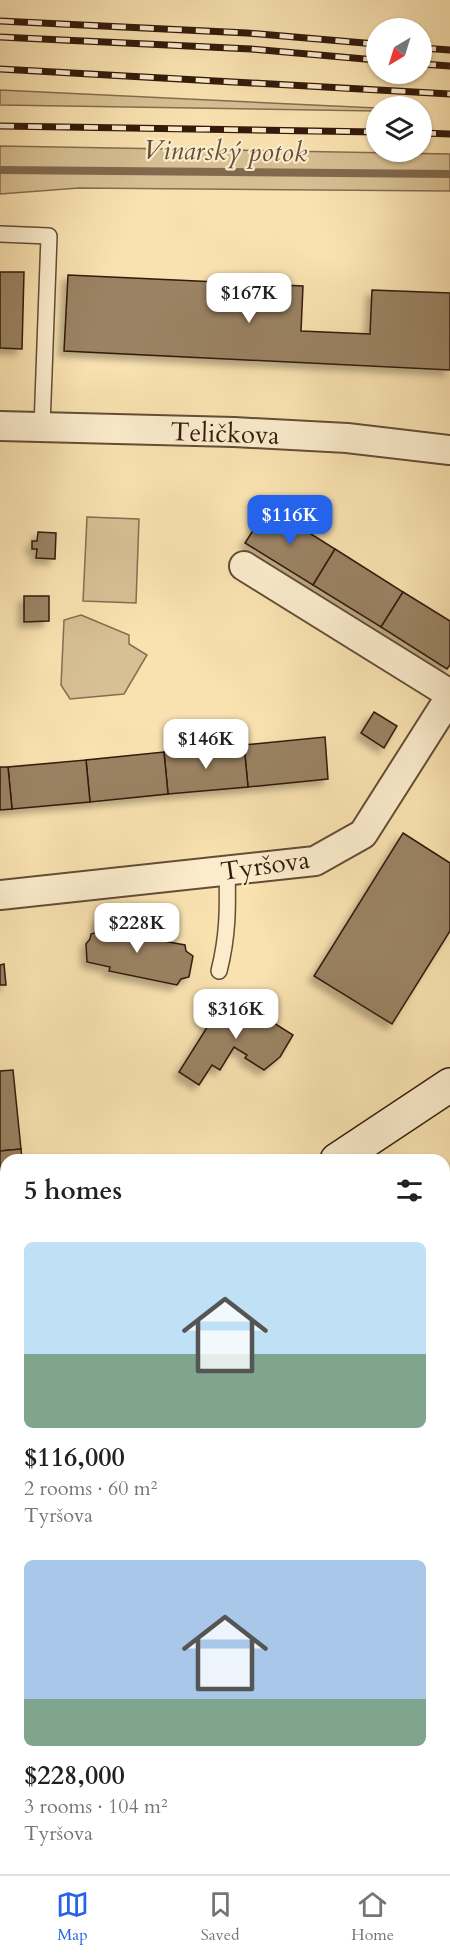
<!DOCTYPE html>
<meta charset="utf-8">
<style>
body{margin:0;font-family:Cardo,serif;background:#f2f2f2;color:#202124;height:100vh;display:flex;flex-direction:column;font-size:22px;white-space:nowrap}
*{box-sizing:border-box;margin:0}
p{font-size:20px;color:#757577}
.icon{flex:none;width:33px;height:33px;fill:none;stroke:currentColor;stroke-width:2;stroke-linecap:round;stroke-linejoin:round}
.map{position:relative;flex:1;overflow:hidden}
.drawer{position:absolute;left:0px;top:1154px;width:450px;height:722px;display:flex;flex-direction:column;background:#fff;border-radius:18px 18px 0 0;box-shadow:0 2px 4px #0004}
.drawer>*{flex:none}
.needle{width:39px;rotate:218deg}
.controls{position:absolute;left:366px;top:18px;display:grid;gap:12px}
.controls a{display:grid;place-items:center;width:66px;height:66px;border-radius:50%;background:#fff;box-shadow:0 2px 4px #0004;font-size:30px}
.price{position:absolute;translate:-50% -51px;padding:0 14px;border-radius:12px;background:#fff;color:#222;font-size:20px;line-height:39px;filter:drop-shadow(0 2px 3px #0008)}
.price::after{content:'';position:absolute;left:50%;top:36px;width:18px;height:14px;margin-left:-9px;background:inherit;clip-path:polygon(0 0,100% 0,50% 100%)}
.price.selected{background:#2563eb;color:#fff}
ul{padding:0;list-style:none}
li{display:grid;align-content:center;gap:12px;height:318px;padding:0 24px}
li span{display:grid;place-items:center;height:186px;border-radius:9px;color:#555}
li>.icon{margin-inline-start:auto}
span .icon{width:108px;height:108px;fill:#fffc;stroke-width:1}
li b{font-size:26px}
h2{display:flex;justify-content:space-between;align-items:center;height:72px;padding:0 24px;font-size:26px}
.menu{display:flex;justify-content:space-around;align-items:center;height:84px;border-top:2px solid #e0e0e0;background:#fff;font-size:16px;color:#757577}
.menu a{display:grid;justify-items:center;gap:3px}
.menu .selected{color:#2563eb}
.map>svg:first-child{display:block}
.green{fill:#d7c094;stroke:#856d50;stroke-width:1.5}
.lines{fill:none;stroke-linecap:round;stroke-linejoin:round}
.stream{stroke:#82694e;stroke-width:8}
.building{fill:#9a8262;stroke:#331a0d;stroke-width:1.5;filter:url(#shadow)}
.lane-casing{stroke:#644c36;stroke-width:18}
.street-casing{stroke:#644c36;stroke-width:32}
.secondary-casing{stroke:#331a0d;stroke-width:36}
.lane{stroke:#fbeccc;stroke-width:15}
.street{stroke:#fbeccc;stroke-width:28}
.secondary{stroke:#fbeccc;stroke-width:33}
.rail-casing{stroke:#331a0d;stroke-width:7}
.rail{stroke:#fbeccc;stroke-width:4.5;stroke-dasharray:14;stroke-linecap:butt}
.labels{text-anchor:middle;stroke-width:4.5;stroke-linejoin:round;paint-order:stroke}
.street-label{font-size:26px;fill:#331a0d;stroke:#fbeccc}
.water-label{font-size:27px;font-style:italic;fill:#674f38;stroke:#fbeccc}
</style>
<div class="map">
<svg width="450" height="1874" viewBox="0 0 450 1874">
<defs>
<filter id="shadow"><feDropShadow dx="-5.5" dy="5.5" stdDeviation="3" flood-color="#0004"/></filter>
</defs>
<rect width="100%" height="100%" fill="#f9e2b0"/>
<filter id="stains"><feTurbulence type="fractalNoise" baseFrequency=".00333" numOctaves="4"/><feColorMatrix values="0 0 0 0 .2 0 0 0 0 .09 0 0 0 0 .02 0 0 0 .5 -.17"/></filter>
<radialGradient id="worn" r=".72"><stop offset=".6" stop-color="#630" stop-opacity="0"/><stop offset="1" stop-color="#630" stop-opacity=".3"/></radialGradient>
<g class="green">
<path d="M0,90L376,108V111L0,105Z"/>
<path d="M0,146L450,154V191L79,188L0,194Z"/>
<path d="M87,517L139,519L136,603L83,601Z"/>
<path d="M81,615L129,635V644L147,655L124,694L70,699L61,685L64,620Z"/>
</g>
<g class="lines">
<path class="stream" d="M0,170L450,174"/>
</g>
<g class="building">
<path d="M0,272H24L22,349L0,348Z"/>
<path d="M68,275L303,286L301,331L370,334L372,290L450,293V370L64,351Z"/>
<path d="M268,507L335,549L313,585L245,543Z"/>
<path d="M38,532L56,533L55,559L36,558L37,549H32V541H37Z"/>
<path d="M335,549L403,592L381,627L313,585Z"/>
<path d="M403,592L450,621V665L447,669L381,627Z"/>
<path d="M24,596H49V621L24,622Z"/>
<path d="M374,712L397,726L384,748L361,733Z"/>
<path d="M325,737L328,779L248,787L244,745Z"/>
<path d="M244,745L248,787L168,794L164,752Z"/>
<path d="M164,752L168,794L90,802L86,760Z"/>
<path d="M86,760L90,802L12,809L8,767Z"/>
<path d="M0,767H8L12,809L0,810Z"/>
<path d="M403,833L450,863V931L392,1024L314,976Z"/>
<path d="M98,917L126,923L124,934L185,945L186,951L193,956L189,977L181,979L177,985L109,971L110,967L87,962L86,944L90,939L91,934L95,933Z"/>
<path d="M4,964L6,985H0V965Z"/>
<path d="M228,994L293,1035L280,1057L264,1070L245,1058L247,1055L234,1047L220,1070L212,1065L199,1085L179,1072Z"/>
<path d="M13,1070L21,1149L0,1151V1071Z"/>
<path d="M21,1149L22,1160H6V1230L0,1231V1151Z"/>
<path d="M448,1464L450,1465V1492L444,1489V1469Z"/>
<path d="M6,1503V1553L0,1557V1507Z"/>
<path d="M2,1849L6,1853V1869H20L25,1874H0V1851Z"/>
<path d="M172,1869H250L257,1874H169Z"/>
</g>
<g class="lines">
<g class="lane-casing">
<g id="lane">
<path d="M0,234L49,236L42,427"/>
<path d="M219,971C228,936 228,907 227,870"/>
<path d="M0,1794L6,1788"/>
</g>
</g>
<g class="street-casing">
<g id="street">
<path d="M0,426L234,432L347,438L450,450"/>
<path d="M244,566L450,694"/>
<path d="M0,895L315,861L363,834L450,697"/>
<path d="M444,1288L450,1293"/>
<path d="M444,1396L450,1395"/>
<path d="M0,1718L6,1727"/>
<path d="M107,1869L111,1874"/>
</g>
</g>
<g class="secondary-casing">
<g id="secondary">
<path d="M337,1160L450,1085"/>
<path d="M0,1382L6,1378"/>
</g>
</g>
<use href="#lane" class="lane"/>
<use href="#street" class="street"/>
<use href="#secondary" class="secondary"/>
<g class="rail-casing">
<g id="rail">
<path d="M0,21L247,33L376,44"/>
<path d="M0,37L251,49L376,60"/>
<path d="M422,48L450,50"/>
<path d="M422,64L450,66"/>
<path d="M0,69L450,94"/>
<path d="M0,126L376,132"/>
<path d="M422,133L450,134"/>
</g>
</g>
<use href="#rail" class="rail"/>
</g>
<g class="labels">
<g class="street-label">
<text transform="translate(225 433) rotate(2)" y="9">Teličkova</text>
<text transform="translate(265 865) rotate(-8)" y="9">Tyršova</text>
</g>
<g class="water-label">
<text transform="translate(225 151) rotate(1)" y="9">Vinarský potok</text>
</g>
</g>
<rect width="100%" height="100%" filter="url(#stains)"/>
<rect width="100%" height="100%" fill="url(#worn)"/>
</svg>
<div class="controls">
<a><svg class="needle" viewBox="-14 -14 28 28"><path d="M0-13l5 13h-10z" fill="#e53935"/><path d="M0 13l5-13h-10z" fill="#757577"/></svg></a>
<a><svg class="icon" aria-label="layers" viewBox="0 0 24 24"><path d="M12 4l9 5-9 5-9-5zM3 14l9 5 9-5"/></svg></a>
</div>
<b class="price" style="left:249px;top:324px">$167K</b>
<b class="price selected" style="left:290px;top:546px">$116K</b>
<b class="price" style="left:206px;top:770px">$146K</b>
<b class="price" style="left:137px;top:954px">$228K</b>
<b class="price" style="left:236px;top:1040px">$316K</b>
<section class="drawer">
<h2>5 homes<svg class="icon" aria-label="filters" viewBox="0 0 24 24"><path d="M4 7h16M4 17h16"/><circle cx="9" cy="7" r="2"/><circle cx="15" cy="17" r="2"/></svg></h2>
<ul>
<li><span style="background:linear-gradient(#bfe0f5 60%,#7fa58c 0)"><svg class="icon" aria-label="home" viewBox="0 0 24 24"><path d="M3 11l9-7 9 7M6 9v11h12V9"/></svg></span><div><b>$116,000</b><p>2 rooms · 60 m²</p><p>Tyršova</p></div></li>
<li><span style="background:linear-gradient(#a9c7e8 75%,#7fa58c 0)"><svg class="icon" aria-label="home" viewBox="0 0 24 24"><path d="M3 11l9-7 9 7M6 9v11h12V9"/></svg></span><div><b>$228,000</b><p>3 rooms · 104 m²</p><p>Tyršova</p></div></li>
</ul>
</section>
</div>
<nav class="menu">
<a class="selected"><svg class="icon" aria-label="map" viewBox="0 0 24 24"><path d="M3 6l6-2 6 2 6-2v14l-6 2-6-2-6 2zM9 4v14M15 6v14"/></svg>Map</a>
<a><svg class="icon" aria-label="saved" viewBox="0 0 24 24"><path d="M7 4h10v16l-5-4-5 4z"/></svg>Saved</a>
<a><svg class="icon" aria-label="home" viewBox="0 0 24 24"><path d="M3 11l9-7 9 7M6 9v11h12V9"/></svg>Home</a>
</nav>
